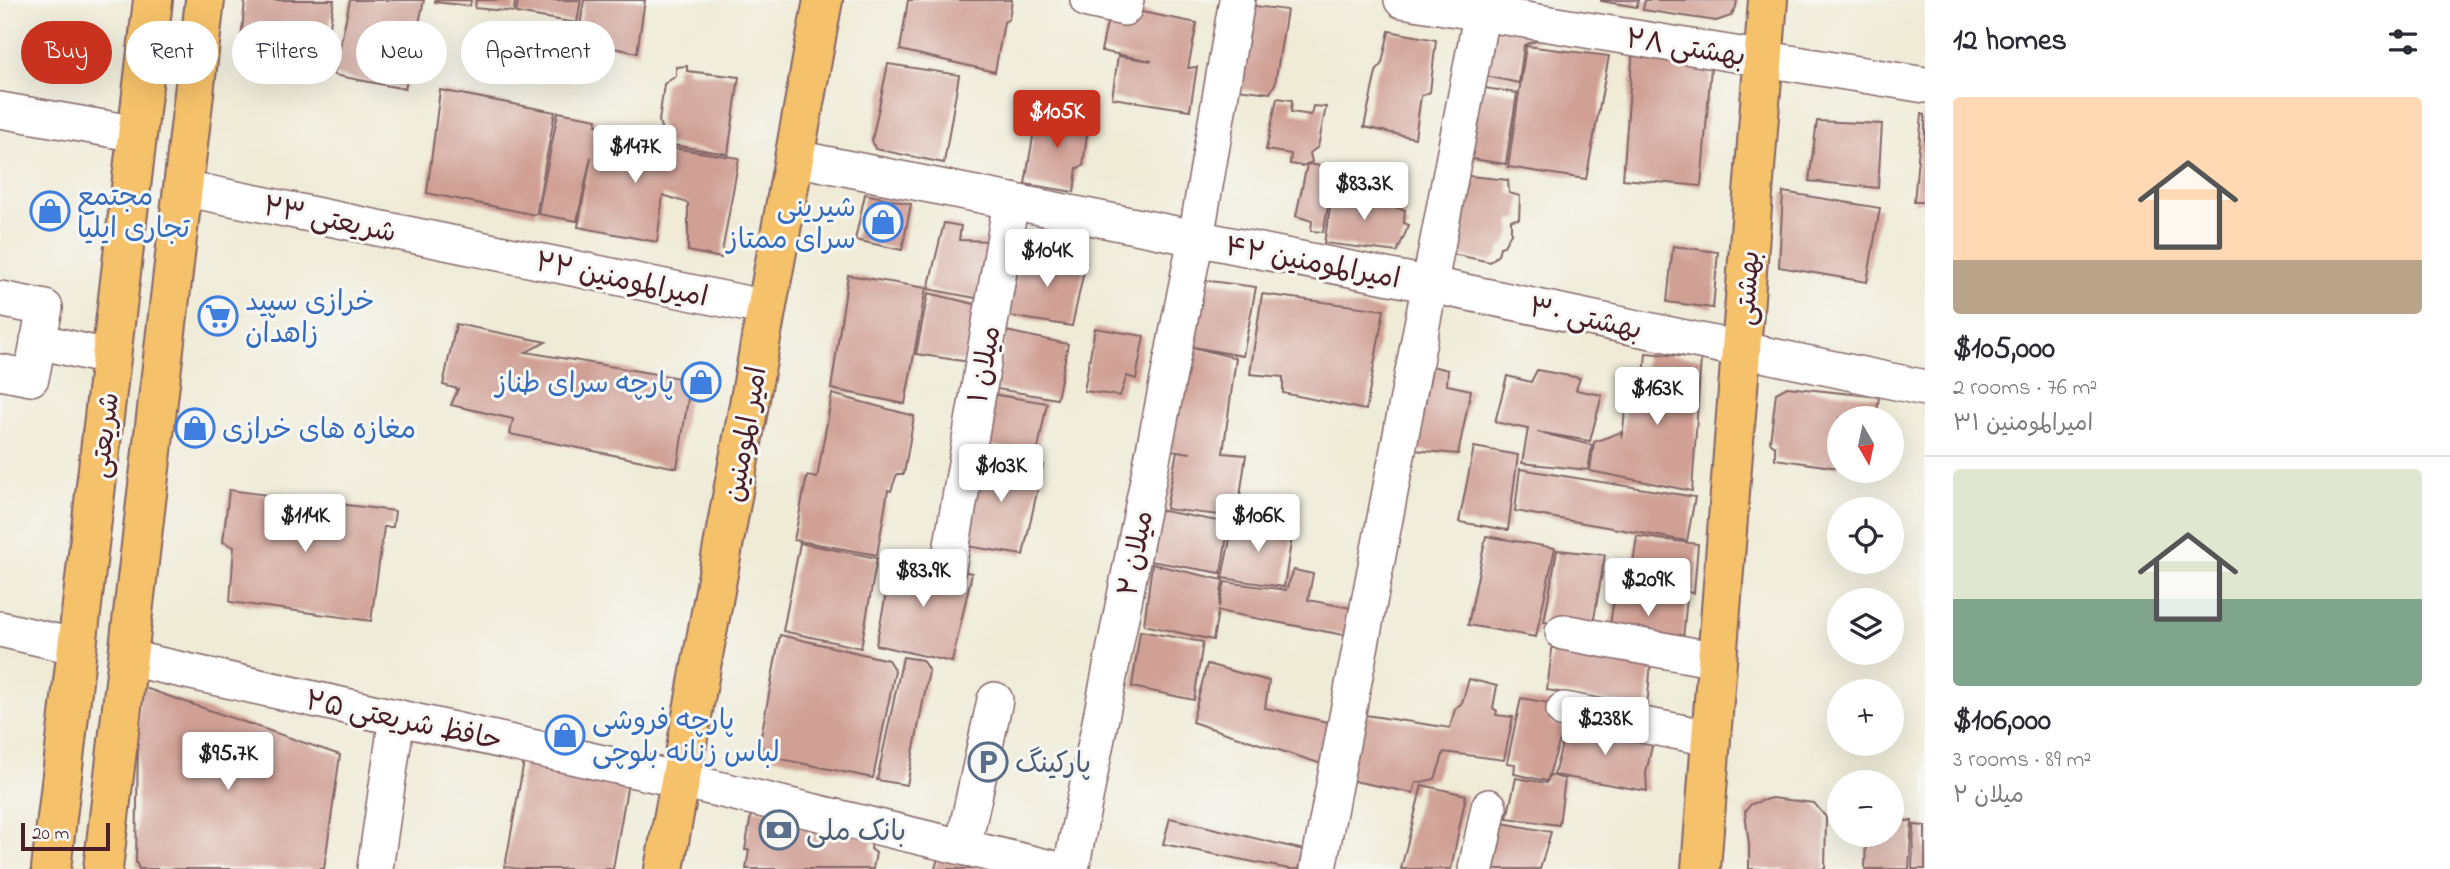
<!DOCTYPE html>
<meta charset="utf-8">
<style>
body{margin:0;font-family:"Indie Flower","Playpen Sans Arabic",sans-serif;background:#f2f2f3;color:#2b2b33;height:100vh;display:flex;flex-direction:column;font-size:26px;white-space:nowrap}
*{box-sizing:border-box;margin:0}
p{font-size:23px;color:#7c7c81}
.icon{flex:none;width:38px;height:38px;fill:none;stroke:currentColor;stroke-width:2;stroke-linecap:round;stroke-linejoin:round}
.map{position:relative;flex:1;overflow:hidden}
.panel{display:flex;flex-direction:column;background:#fff;width:525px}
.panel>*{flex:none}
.banner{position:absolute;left:21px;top:21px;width:665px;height:63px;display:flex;gap:14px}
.needle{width:46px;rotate:171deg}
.tools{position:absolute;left:1827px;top:406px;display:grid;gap:14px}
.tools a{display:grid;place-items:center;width:77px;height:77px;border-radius:50%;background:#fff;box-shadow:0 7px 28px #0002;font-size:35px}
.scale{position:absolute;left:21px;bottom:18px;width:89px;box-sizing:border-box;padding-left:7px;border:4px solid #4a1f2b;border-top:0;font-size:19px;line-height:24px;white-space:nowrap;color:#4a1f2b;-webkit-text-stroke:5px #f6f6f2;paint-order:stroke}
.price{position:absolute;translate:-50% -60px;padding:0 16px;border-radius:7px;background:#fff;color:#222;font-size:23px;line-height:46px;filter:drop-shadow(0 2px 4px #0008)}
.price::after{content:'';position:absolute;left:50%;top:42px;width:21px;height:16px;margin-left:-10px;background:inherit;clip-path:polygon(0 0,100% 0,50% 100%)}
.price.selected{background:#c8321e;color:#fff}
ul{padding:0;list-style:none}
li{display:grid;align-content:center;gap:14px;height:371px;padding:0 28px}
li+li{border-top:2px solid #e1e1e2}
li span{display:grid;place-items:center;height:217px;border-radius:7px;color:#555}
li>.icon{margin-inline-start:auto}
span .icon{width:126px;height:126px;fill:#fffc;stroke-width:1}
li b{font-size:30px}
h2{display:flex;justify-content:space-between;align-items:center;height:84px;padding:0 28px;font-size:30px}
.tag{padding:0 24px;border-radius:32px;background:#fff;box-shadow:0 7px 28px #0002;font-size:24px;line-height:63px}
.tag.selected{background:#c8321e;color:#fff}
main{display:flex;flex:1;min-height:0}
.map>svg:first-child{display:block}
.building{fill:#d0a095}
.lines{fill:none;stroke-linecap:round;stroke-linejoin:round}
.minor-casing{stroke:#846667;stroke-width:38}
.major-casing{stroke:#846667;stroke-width:42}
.minor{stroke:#fff;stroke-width:35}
.major{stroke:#f5c16b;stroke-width:38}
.labels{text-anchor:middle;stroke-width:6;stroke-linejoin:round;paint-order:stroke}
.street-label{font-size:28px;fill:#4a1f2b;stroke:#f6f6f2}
.shop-label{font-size:28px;fill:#366cbe;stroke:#f6f6f2;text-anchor:start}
.service-label{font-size:28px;fill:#4e5e75;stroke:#f6f6f2;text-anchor:start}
</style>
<main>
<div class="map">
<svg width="1925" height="869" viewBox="0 0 1925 869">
<rect width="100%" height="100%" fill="#f6f6f2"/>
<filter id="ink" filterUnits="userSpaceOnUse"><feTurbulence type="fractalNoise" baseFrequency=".0143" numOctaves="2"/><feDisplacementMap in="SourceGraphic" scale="14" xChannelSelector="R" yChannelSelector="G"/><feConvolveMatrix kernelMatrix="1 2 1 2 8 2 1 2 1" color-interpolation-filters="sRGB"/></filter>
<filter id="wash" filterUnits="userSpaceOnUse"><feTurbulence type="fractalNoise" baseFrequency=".00686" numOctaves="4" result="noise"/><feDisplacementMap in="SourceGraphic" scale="28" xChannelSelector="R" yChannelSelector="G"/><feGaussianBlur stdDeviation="1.57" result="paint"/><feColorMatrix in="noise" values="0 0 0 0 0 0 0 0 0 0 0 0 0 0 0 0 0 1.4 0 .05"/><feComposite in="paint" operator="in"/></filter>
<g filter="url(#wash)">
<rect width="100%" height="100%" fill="#efebd7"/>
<g id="blocks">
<g class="building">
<path d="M245,0H334L322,75L239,61Z"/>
<path d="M350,0H424L405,89L334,75Z"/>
<path d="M435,0H471L470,6L435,2Z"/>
<path d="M476,0H515L514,12L475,8Z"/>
<path d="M518,0H581L577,23L516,13Z"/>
<path d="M584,0H645L637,53L578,40Z"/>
<path d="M908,0H1012L1009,19L1004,22L995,72L900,50Z"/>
<path d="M1245,0H1256L1254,6L1287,10L1275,84L1270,93L1228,88Z"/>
<path d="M1601,0H1638L1637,7L1601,1Z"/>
<path d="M1645,0H1737L1736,7L1731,16L1716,21L1643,10Z"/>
<path d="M1110,9H1127L1197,23L1188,68L1197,67L1190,110L1112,98L1118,56L1152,61L1101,51Z"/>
<path d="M1486,25L1550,36L1524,45L1519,83L1476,74Z"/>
<path d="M1389,31L1436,40L1430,92L1421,96L1415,138L1364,127L1376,72L1382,63Z"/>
<path d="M1526,46L1609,56L1586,179L1508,167Z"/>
<path d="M1633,48L1712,55L1701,186L1623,179Z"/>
<path d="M888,64L959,75L944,163L875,149L872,140Z"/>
<path d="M687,66V71L739,77L728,154L666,144L659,121L664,84L676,76V67Z"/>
<path d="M1472,86L1517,93L1506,164L1458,157Z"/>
<path d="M440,90L555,112L536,215L427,193Z"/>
<path d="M1277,98L1292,100L1291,112L1311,115L1313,106L1326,107L1318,147L1310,153L1312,162L1302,166L1290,164L1291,154L1266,150Z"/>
<path d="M1038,107L1089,119L1083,166L1077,168L1074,192L1025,184Z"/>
<path d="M558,112L597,119L596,125L637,133L633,151L670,157L672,148L739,158L721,258L688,251V203L663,195L657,242L578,227L591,157L577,221L538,214Z"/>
<path d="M1922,114L1925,115V202H1914Z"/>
<path d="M1817,121L1882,124L1878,188L1809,181Z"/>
<path d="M1307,164L1336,168L1323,232L1311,231L1312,221L1296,216Z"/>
<path d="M1459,175L1508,180L1509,193L1520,196L1519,219L1511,220V233L1504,246L1500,247L1498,255L1490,262L1447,253Z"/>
<path d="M1334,187L1356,191L1362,196L1405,210L1404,223L1409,225L1397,252L1324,243Z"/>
<path d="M1783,192L1880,208L1867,282L1779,267Z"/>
<path d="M865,194L911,204L902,250L855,240Z"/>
<path d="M944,223L961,226L959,240L998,241L991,301L928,289Z"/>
<path d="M1673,246L1718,252L1713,308L1667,302Z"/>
<path d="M1021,254L1086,262L1072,326L1009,316Z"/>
<path d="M848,275L926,288L905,404L831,389Z"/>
<path d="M1195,279L1256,287L1243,356L1188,346L1236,358L1223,453L1246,455L1237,517L1166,509L1177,451L1191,453L1163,449Z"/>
<path d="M928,293L987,307L976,363L916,354Z"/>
<path d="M1262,294L1384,310L1366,410L1283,393V377L1250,374Z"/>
<path d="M456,324L546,342L526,352L691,380L677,468L510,434L513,419L451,405L458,389L443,385Z"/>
<path d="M1095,328L1144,336L1136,379L1127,376L1120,396L1084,391Z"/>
<path d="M1006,331L1068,344L1057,399L997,389Z"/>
<path d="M1646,353L1701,358L1692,491L1590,471L1594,442L1621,432L1622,438L1626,403H1642Z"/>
<path d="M1423,364L1448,370L1447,385L1471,390L1458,454L1402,449Z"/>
<path d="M1537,370L1580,378L1576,390L1602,395L1590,441L1537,432L1592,445L1588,470L1522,463L1528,429L1495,422L1507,376L1531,382Z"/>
<path d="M1787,387L1879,397L1876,418H1839V468L1775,459V446L1770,442L1776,393Z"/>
<path d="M985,393L1047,403L1037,454L975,442Z"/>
<path d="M832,394L914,416L904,474H897L891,491L888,490L877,555L794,540L807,476L817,478Z"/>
<path d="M1474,447L1518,455L1508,530L1459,522Z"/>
<path d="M979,452L1043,465L1023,555L960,545Z"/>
<path d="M1520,469L1695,497L1687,541L1515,511Z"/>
<path d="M229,490L395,511L393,527H384L371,621L230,602L234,547L223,542Z"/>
<path d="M1158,510L1229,523L1221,573L1144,560Z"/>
<path d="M1234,520L1293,530L1284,587L1222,578Z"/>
<path d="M1486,536L1555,548L1536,637L1468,625Z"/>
<path d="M1637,536L1698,544L1694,593L1630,585Z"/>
<path d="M800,543L877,558L861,648L783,631Z"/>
<path d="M1557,550L1605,555L1592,630L1544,622Z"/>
<path d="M893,558L972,573L952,662L876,645Z"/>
<path d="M1152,564L1223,580L1219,607L1225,582L1286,590L1294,570L1313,574L1308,600L1351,608L1344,635L1218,611L1213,640L1144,625Z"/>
<path d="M1616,587L1687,597L1682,649L1608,637Z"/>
<path d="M1140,631L1203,642L1194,700L1132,687Z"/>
<path d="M1554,634L1651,661L1647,708L1547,690Z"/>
<path d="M780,635L888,660L895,671L873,778L766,756L760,742Z"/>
<path d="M903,657L922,660L929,671L907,785L877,780Z"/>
<path d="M1207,664L1269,681L1265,708L1332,723L1322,764L1192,722Z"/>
<path d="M1469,679L1497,686L1493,708L1497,711L1496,715L1513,717L1504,760L1444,752L1435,779L1416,783L1413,793L1339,778L1352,713L1450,728L1455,709L1462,703Z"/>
<path d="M139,686L340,755L324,869H139L136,862Z"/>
<path d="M1521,698L1555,704L1552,723L1564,727L1547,781L1514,774L1515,764L1507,763Z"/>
<path d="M1567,725L1654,737L1646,773L1647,791L1554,775Z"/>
<path d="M526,750L630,771L613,869H520L505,867Z"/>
<path d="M1550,775L1565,779L1559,825L1507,818L1516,778L1546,783Z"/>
<path d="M1422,785L1466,795L1451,869H1401Z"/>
<path d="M1771,798L1814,803L1826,817L1825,869H1749V845L1745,812L1751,804Z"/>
<path d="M752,809L874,831L871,849L876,853L873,869H746L749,850H745Z"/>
<path d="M1170,818L1304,850L1299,869H1289L1163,844Z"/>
<path d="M1892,820L1912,821L1909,869H1865L1866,835H1892Z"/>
<path d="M1491,821L1551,832L1540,869H1482Z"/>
<path d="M1914,825L1925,826V869H1912Z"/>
<path d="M938,858L983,869H935Z"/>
</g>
</g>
</g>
<g filter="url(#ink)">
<use href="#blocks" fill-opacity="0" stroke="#846667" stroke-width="2"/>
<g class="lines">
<g class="minor-casing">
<g id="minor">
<path d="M1088,0L1124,8L1126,0"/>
<path d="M1402,0L1925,85"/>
<path d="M0,110L138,134"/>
<path d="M795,158L1431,285L1925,388"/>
<path d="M183,188L767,308"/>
<path d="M0,299L45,308L31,378L0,372"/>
<path d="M38,341L112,358"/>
<path d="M948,568L1011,201"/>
<path d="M0,629L78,647"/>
<path d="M1563,632L1717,660"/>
<path d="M128,658L680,780L1055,869"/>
<path d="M1564,710L1711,738"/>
<path d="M963,847L995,700"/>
<path d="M375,869L397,717"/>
<path d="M1071,869L1196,238L1237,0"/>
<path d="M1318,869L1484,0"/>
<path d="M1476,869L1489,807"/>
</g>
</g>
<g class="major-casing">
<g id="major">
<path d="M51,869L153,0"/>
<path d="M103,869L205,0"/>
<path d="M664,869L823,0"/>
<path d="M1701,869L1768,0"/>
</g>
</g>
<use href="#minor" class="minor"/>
<use href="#major" class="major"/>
</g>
</g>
<defs>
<g id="shop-ring" transform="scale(2.0125)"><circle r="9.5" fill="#f6f6f2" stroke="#3f7fe0" stroke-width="1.5"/><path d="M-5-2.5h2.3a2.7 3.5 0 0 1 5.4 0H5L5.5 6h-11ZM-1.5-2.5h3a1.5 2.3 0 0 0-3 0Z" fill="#3f7fe0"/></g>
<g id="supermarket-ring" transform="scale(2.0125)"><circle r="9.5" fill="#f6f6f2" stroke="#3f7fe0" stroke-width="1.5"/><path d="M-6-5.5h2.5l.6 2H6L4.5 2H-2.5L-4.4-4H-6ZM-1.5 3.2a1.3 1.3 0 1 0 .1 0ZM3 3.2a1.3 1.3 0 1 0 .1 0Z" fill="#3f7fe0"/></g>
<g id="parking-ring" transform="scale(2.0125)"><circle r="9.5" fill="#f6f6f2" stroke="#5c6f8a" stroke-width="1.5"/><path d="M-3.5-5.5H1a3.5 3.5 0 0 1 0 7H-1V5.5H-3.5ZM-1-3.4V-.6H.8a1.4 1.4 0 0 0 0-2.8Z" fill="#5c6f8a"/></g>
<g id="bank-ring" transform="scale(2.0125)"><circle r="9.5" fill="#f6f6f2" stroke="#5c6f8a" stroke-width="1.5"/><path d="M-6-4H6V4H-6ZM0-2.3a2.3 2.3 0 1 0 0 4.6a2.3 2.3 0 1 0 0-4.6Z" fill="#5c6f8a"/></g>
</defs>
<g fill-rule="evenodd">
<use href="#shop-ring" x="50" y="211"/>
<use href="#shop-ring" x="883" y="222"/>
<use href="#supermarket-ring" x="218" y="316"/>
<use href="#shop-ring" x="701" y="382"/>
<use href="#shop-ring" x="195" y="428"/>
<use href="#shop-ring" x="565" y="735"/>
<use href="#parking-ring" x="988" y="762"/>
<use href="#bank-ring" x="779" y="830"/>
</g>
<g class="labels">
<g class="street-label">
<text transform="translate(1686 46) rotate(9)" y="10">بهشتی ۲۸</text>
<text transform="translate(330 218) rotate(12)" y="10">شریعتی ۲۳</text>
<text transform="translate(1313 261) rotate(11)" y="10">امیرالمومنین ۴۲</text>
<text transform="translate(622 278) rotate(12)" y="10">امیرالمومنین ۲۲</text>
<text transform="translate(1746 288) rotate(-86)" y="10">بهشتی</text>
<text transform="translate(1586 317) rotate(12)" y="10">بهشتی ۳۰</text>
<text transform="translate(983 364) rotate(-80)" y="10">میلان ۱</text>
<text transform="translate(744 434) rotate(-80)" y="10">امیر المومنین</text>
<text transform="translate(103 435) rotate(-83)" y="10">شریعتی</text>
<text transform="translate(1134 553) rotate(-79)" y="10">میلان ۲</text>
<text transform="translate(404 719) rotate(12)" y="10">حافظ شریعتی ۲۵</text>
</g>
<g class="shop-label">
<text x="77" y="205">مجتمع<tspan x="77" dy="32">تجاری ایلیا</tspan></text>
<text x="856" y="216" text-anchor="end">شیرینی<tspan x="856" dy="32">سرای ممتاز</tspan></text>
<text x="245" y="310">خرازی سپید<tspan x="245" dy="32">زاهدان</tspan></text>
<text x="674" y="392" text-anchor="end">پارچه سرای طناز</text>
<text x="222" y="438">مغازه های خرازی</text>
<text x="592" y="729">پارچه فروشی<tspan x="592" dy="32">لباس زنانه بلوچی</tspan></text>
</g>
<g class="service-label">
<text x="1015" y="772">پارکینگ</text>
<text x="806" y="840">بانک ملی</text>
</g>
</g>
</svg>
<div class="tools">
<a><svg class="needle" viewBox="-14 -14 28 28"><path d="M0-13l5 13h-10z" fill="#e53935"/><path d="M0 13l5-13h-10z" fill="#7c7c81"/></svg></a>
<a><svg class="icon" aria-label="locate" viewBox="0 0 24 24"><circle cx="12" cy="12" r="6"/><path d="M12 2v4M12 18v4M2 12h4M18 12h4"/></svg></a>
<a><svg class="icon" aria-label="layers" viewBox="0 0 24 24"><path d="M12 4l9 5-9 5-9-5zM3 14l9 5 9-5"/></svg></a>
<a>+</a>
<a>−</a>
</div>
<div class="scale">20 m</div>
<b class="price selected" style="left:1057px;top:150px">$105K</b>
<b class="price" style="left:635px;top:185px">$147K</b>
<b class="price" style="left:1364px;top:222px">$83.3K</b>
<b class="price" style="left:1047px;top:289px">$104K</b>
<b class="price" style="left:1657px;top:427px">$163K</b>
<b class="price" style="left:1001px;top:504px">$103K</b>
<b class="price" style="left:305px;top:554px">$114K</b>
<b class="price" style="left:1258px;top:554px">$106K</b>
<b class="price" style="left:923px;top:609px">$83.9K</b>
<b class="price" style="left:1648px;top:618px">$209K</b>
<b class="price" style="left:1605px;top:757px">$238K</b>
<b class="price" style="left:228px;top:792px">$95.7K</b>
<div class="banner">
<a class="tag selected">Buy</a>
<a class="tag">Rent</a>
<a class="tag">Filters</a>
<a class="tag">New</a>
<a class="tag">Apartment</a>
</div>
</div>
<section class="panel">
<h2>12 homes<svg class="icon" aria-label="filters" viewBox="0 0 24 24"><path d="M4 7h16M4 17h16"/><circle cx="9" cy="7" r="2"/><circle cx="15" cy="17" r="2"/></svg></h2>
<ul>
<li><span style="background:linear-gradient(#ffd9b3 75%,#b9a48a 0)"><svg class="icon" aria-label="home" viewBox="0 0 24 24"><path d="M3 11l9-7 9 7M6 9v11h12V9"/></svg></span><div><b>$105,000</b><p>2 rooms · 76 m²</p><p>امیرالمومنین ۳۱</p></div></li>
<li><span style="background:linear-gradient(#dfe7d0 60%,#7fa58c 0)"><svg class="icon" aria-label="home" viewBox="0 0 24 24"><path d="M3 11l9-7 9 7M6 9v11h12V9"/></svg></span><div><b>$106,000</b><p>3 rooms · 89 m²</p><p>میلان ۲</p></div></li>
</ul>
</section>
</main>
